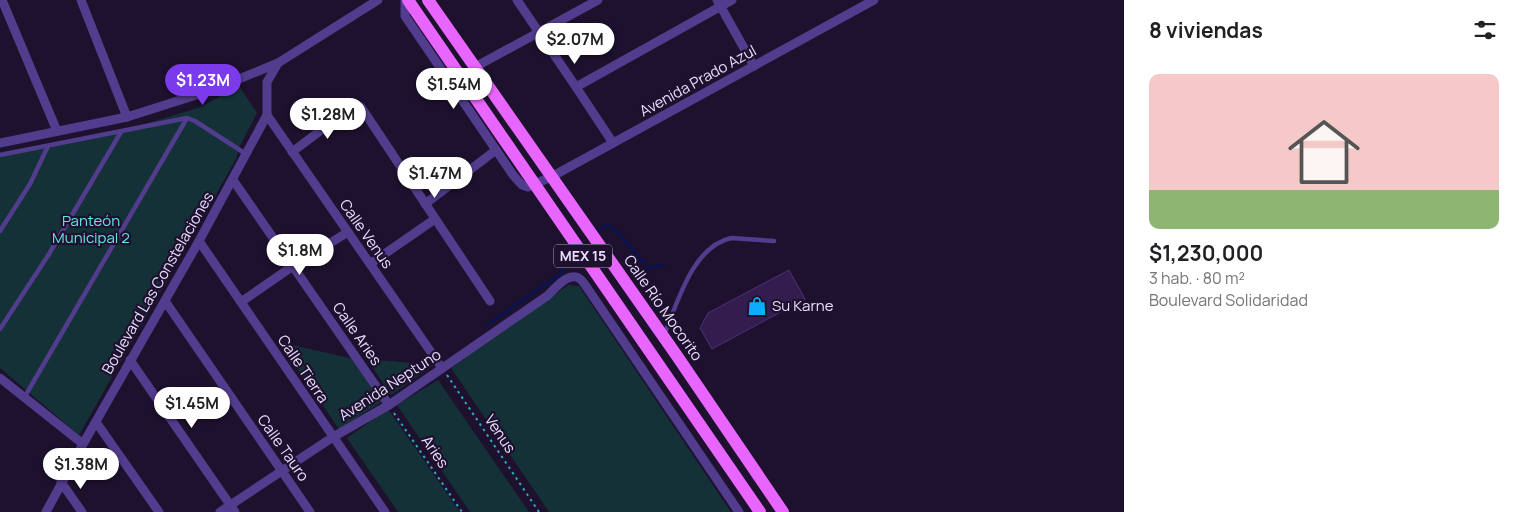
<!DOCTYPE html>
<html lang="es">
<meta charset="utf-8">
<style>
body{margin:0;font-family:Manrope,sans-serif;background:#f2f2f2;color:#202124;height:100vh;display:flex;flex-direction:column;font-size:19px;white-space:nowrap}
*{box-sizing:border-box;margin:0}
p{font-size:16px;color:#757577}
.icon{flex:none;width:28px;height:28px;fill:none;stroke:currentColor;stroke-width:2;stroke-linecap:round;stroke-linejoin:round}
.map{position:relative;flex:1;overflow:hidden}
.drawer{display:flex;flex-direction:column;background:#fff;width:400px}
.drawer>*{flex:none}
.price{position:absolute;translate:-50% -42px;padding:0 11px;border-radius:18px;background:#fff;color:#222;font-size:16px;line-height:32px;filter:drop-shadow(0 1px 2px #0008)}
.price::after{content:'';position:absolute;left:50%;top:30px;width:15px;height:11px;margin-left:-8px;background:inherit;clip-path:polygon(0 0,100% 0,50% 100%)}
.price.active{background:#7c3aed;color:#fff}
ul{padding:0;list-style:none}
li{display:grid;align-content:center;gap:10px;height:265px;padding:0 25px}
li+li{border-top:1px solid #e0e0e0}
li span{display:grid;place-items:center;height:155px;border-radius:10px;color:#555}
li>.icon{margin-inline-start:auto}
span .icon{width:90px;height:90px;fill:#fffc;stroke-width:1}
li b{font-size:21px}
h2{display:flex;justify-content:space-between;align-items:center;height:60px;padding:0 25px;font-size:21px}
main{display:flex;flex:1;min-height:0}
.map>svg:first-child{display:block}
.green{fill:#143138}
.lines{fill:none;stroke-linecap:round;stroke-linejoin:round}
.stream{stroke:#0a134e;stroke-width:3}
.building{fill:#331d4f;stroke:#502f7b}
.path{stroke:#2fa9c2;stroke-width:2;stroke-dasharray:2.5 4;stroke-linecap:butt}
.service{stroke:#523c8d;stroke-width:4.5}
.minor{stroke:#523c8d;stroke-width:9}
.primary{stroke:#e965ff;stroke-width:12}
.labels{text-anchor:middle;stroke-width:4.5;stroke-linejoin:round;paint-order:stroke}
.shield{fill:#1d112e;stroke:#aca0c0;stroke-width:1}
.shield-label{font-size:14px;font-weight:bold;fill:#e9deff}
.street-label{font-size:15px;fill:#e9deff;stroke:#1d112e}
.park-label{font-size:15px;fill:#65e3e2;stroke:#1d112e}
.poi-label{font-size:15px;fill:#e9deff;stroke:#1d112e;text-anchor:start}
</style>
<main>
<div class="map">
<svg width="1124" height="512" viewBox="0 0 1124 512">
<rect width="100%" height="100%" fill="#1d112e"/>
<g class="green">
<path d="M239,86L257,113L240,146L236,159L79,435L0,368V152L128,129L201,107Z"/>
<path d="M568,285L579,286L731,512H549L451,368Z"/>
<path d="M279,342L354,359L383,401L339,429Z"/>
<path d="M367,359L434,365L391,395Z"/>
<path d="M438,380L529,512H470L397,405Z"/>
<path d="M388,409L460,512H398L347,438Z"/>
</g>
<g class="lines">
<g class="stream">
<path d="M594,233L607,225L615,229L648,268L664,265"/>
<path d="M487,325L562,273L563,251L573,245"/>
</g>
</g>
<path class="building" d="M789,270L805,299L712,349L700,328L708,313Z"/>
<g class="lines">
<g class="path">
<path d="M447,375L539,512"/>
<path d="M394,413L462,512"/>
</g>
<g class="service">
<path d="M0,155L187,118"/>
<path d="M0,231L30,184L48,146"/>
<path d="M0,329L49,254L121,132"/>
<path d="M664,335C678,302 692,247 731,238L774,241"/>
<path d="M24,398L187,118L195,121L246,154"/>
</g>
<g class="minor">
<path d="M2,0L57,131"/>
<path d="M81,0L127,117"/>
<path d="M405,0V16L513,175L522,185L528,187L551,177L874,0"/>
<path d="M517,0L576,87L613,143"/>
<path d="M717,0L754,66"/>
<path d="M475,67L598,0"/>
<path d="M576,87L732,0"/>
<path d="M267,115L442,368"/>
<path d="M0,143L127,117L212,90L278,63L378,0"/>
<path d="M292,152L352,107H361L490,301"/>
<path d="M233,180L389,405"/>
<path d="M425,204L496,150"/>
<path d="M199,241L385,512"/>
<path d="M370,264L435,219"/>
<path d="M165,301L310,512"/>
<path d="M241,302L293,266L348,232"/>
<path d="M130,360L235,512"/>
<path d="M0,378L83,444"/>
<path d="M96,422L159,512"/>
<path d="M61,482L82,512"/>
<path d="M46,512L83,444L199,241L267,115V82L278,63"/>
<path d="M220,512L333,437L389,405L547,296C554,290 569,270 580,279C584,282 587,288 590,292L739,512"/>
</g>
<g class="primary">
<path d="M408,0L760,512"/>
<path d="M428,0L677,356L783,512"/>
</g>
</g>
<defs>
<g id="shop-bare" transform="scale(1.5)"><path d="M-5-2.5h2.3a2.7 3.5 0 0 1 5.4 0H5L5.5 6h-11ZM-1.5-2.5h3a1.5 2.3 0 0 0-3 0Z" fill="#0aadff" stroke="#1d112e" stroke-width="2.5" paint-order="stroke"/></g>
</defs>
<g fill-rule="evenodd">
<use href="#shop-bare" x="757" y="306"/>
</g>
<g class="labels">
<rect class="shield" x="554" y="244.5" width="58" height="23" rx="4"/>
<g class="shield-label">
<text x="583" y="261">MEX 15</text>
</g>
<g class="street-label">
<text transform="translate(698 81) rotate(-29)" y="5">Avenida Prado Azul</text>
<text transform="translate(366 234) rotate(55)" y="5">Calle Venus</text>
<text transform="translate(158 283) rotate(-60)" y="5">Boulevard Las Constelaciones</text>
<text transform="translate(663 308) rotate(55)" y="5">Calle Río Mocorito</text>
<text transform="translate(357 334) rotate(55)" y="5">Calle Aries</text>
<text transform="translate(303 369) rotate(56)" y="5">Calle Tierra</text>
<text transform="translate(390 385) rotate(-33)" y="5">Avenida Neptuno</text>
<text transform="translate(500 434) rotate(56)" y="5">Venus</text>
<text transform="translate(283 448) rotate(55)" y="5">Calle Tauro</text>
<text transform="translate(435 452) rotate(56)" y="5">Aries</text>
</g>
<g class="park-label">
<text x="91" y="226">Panteón<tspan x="91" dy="17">Municipal 2</tspan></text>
</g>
<g class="poi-label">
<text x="772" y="311">Su Karne</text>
</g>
</g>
</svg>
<b class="price" style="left:575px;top:65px">$2.07M</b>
<b class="price active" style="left:203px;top:106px">$1.23M</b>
<b class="price" style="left:454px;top:110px">$1.54M</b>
<b class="price" style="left:328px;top:140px">$1.28M</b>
<b class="price" style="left:435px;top:199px">$1.47M</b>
<b class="price" style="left:300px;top:276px">$1.8M</b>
<b class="price" style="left:192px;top:429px">$1.45M</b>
<b class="price" style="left:81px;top:490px">$1.38M</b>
</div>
<section class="drawer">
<h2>8 viviendas<svg class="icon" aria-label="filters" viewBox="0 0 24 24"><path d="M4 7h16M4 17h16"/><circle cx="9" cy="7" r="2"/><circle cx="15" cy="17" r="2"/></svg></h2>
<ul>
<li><span style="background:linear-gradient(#f6c9c9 75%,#8fb573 0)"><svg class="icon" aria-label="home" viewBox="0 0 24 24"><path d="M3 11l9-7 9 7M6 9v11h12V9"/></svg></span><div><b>$1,230,000</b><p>3 hab. · 80 m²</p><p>Boulevard Solidaridad</p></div></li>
</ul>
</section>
</main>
